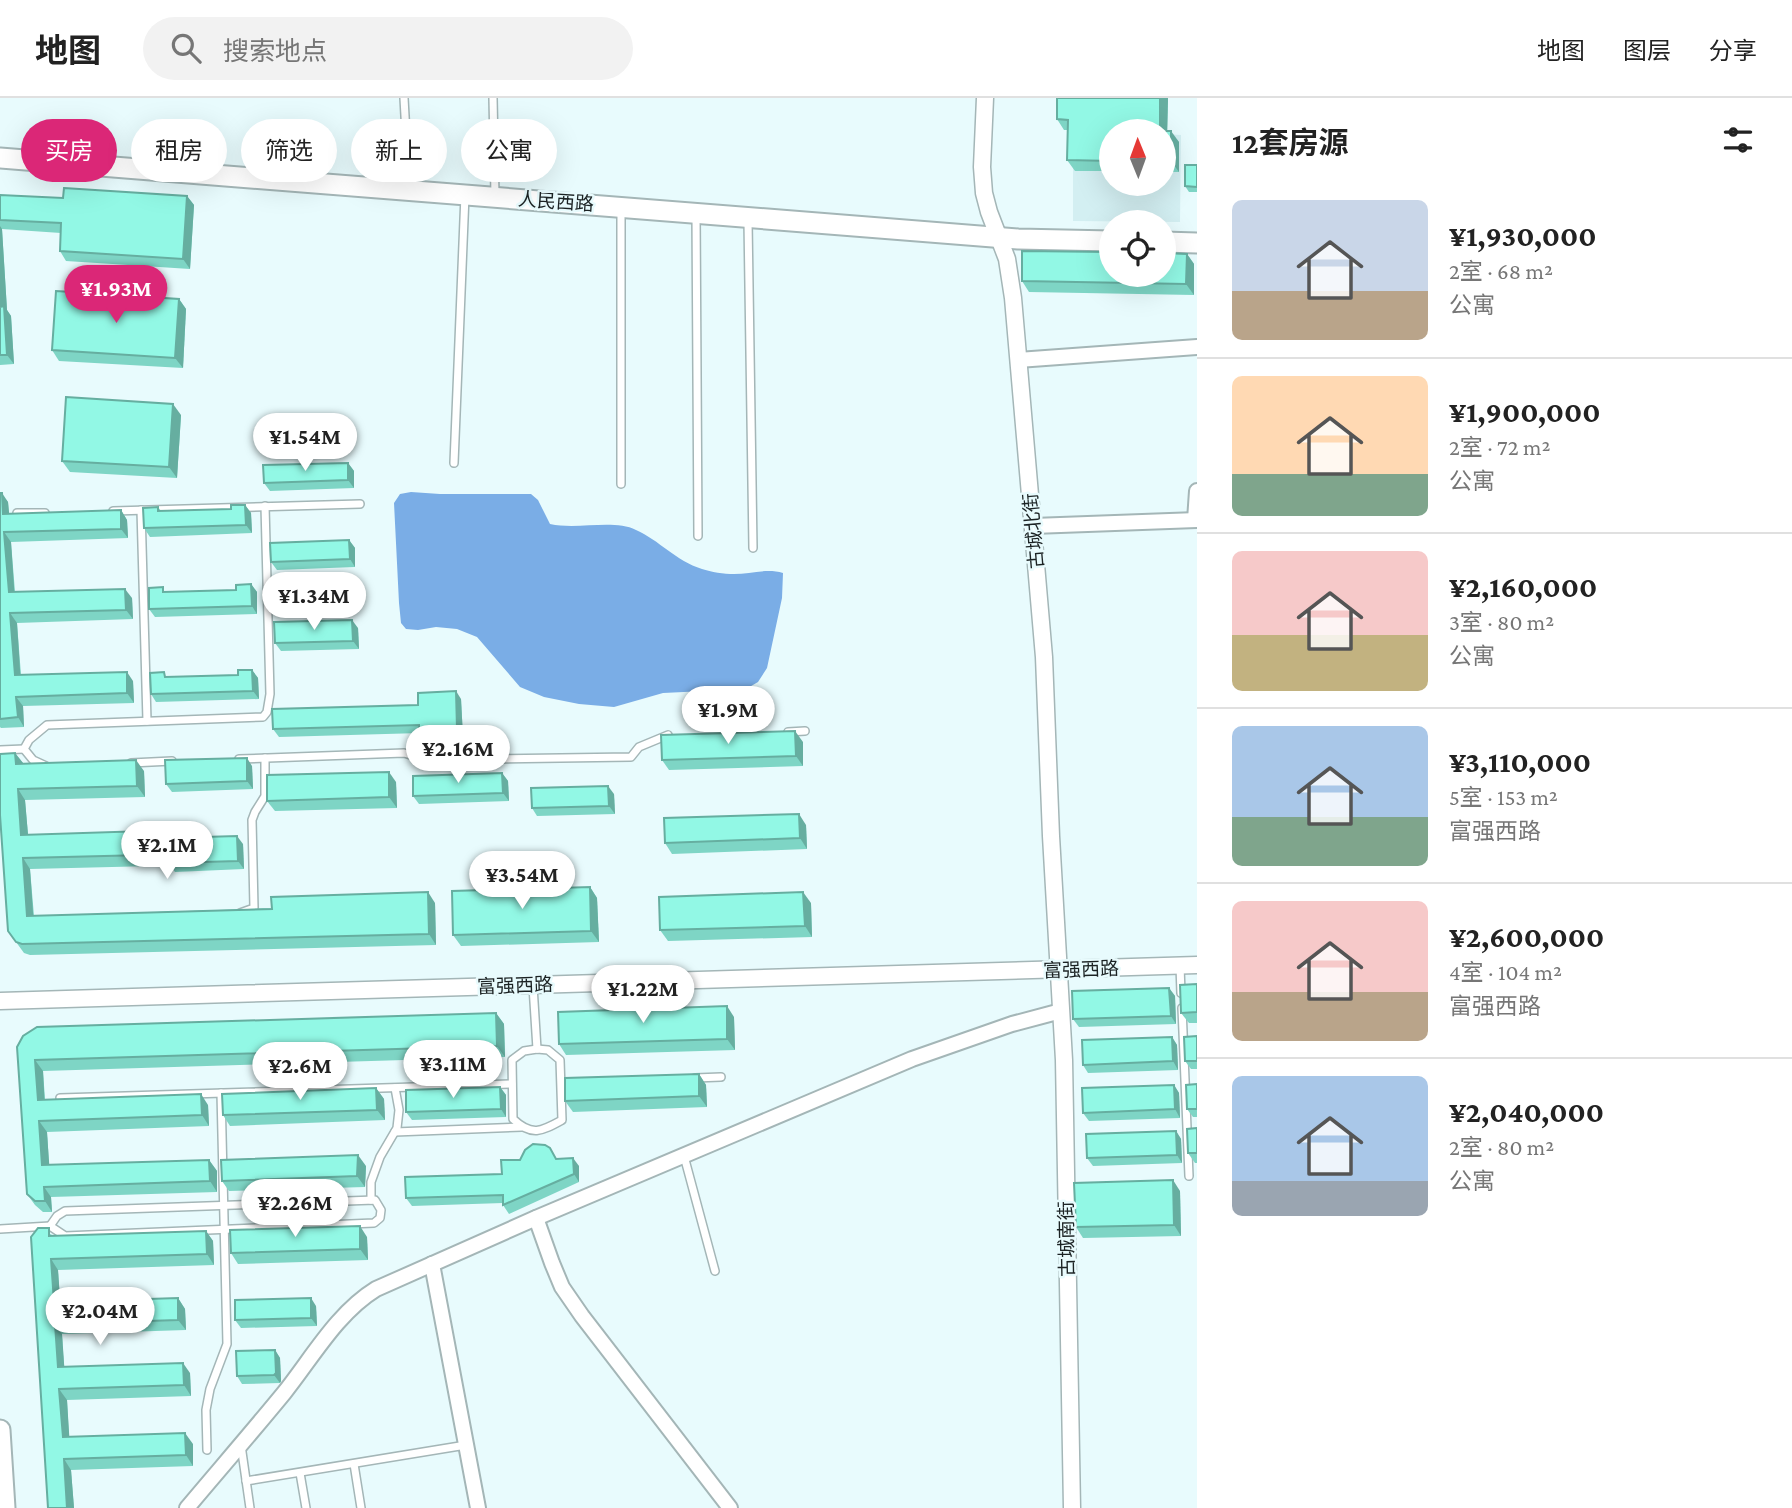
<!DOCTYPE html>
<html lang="zh">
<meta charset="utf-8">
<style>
body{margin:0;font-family:"Crimson Pro","Noto Sans SC",serif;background:#f2f2f2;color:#222;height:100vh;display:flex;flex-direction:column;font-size:26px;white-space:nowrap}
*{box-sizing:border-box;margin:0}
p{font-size:23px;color:#767676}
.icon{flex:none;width:38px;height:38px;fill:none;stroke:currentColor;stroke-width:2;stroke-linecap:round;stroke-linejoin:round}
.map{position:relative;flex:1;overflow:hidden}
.side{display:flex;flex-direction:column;background:#fff;width:595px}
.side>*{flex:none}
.guide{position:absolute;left:21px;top:21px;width:665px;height:63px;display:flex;gap:14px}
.needle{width:46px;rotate:359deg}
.controls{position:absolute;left:1099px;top:21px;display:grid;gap:14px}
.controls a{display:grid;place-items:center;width:77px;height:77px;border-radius:50%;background:#fff;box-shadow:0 7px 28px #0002;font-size:35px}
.price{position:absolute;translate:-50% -60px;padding:0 16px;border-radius:24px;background:#fff;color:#222;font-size:23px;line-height:46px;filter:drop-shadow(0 2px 4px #0008)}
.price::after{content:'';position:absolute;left:50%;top:42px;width:21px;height:16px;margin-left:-10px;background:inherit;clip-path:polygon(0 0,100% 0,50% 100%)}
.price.current{background:#db2777;color:#fff}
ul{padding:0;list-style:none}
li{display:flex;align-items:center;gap:21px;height:175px;padding:0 35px}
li+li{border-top:2px solid #e0e0e0}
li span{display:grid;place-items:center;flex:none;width:196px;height:140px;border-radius:10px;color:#555}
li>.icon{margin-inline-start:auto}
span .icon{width:84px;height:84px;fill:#fffc;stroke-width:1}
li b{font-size:30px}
h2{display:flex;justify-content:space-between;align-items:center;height:84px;padding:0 35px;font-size:30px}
.pill{padding:0 24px;border-radius:32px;background:#fff;box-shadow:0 7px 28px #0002;font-size:24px;line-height:63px}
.pill.current{background:#db2777;color:#fff}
header{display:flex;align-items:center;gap:42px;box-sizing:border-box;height:98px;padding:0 35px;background:#fff;border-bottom:2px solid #e0e0e0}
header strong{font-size:33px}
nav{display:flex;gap:38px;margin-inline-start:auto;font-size:24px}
.search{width:490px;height:63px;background:#f2f2f2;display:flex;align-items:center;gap:18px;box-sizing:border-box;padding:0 24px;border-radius:38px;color:#767676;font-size:26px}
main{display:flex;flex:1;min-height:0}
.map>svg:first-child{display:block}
.built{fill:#d3eff2}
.water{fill:#7aade6}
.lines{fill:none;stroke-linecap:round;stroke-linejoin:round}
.service-casing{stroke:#a4b6b7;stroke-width:10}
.minor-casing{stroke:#a4b6b7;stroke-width:18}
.tertiary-casing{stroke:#a4b6b7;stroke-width:19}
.secondary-casing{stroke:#a4b6b7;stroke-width:23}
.service{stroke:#fff;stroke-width:7}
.minor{stroke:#fff;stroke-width:14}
.tertiary{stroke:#fff;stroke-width:16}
.secondary{stroke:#fff;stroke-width:19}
.wall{fill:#7ed5c5}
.shaded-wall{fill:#66aea0}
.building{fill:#92f8e5;stroke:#66aea0;stroke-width:2}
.labels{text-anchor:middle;stroke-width:5;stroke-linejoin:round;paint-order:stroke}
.street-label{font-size:19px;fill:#1c2324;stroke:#e8fbfd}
</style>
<header>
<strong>地图</strong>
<div class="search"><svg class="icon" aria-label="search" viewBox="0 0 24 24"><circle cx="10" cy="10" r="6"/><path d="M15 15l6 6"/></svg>搜索地点</div>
<nav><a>地图</a><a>图层</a><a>分享</a></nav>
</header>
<main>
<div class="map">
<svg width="1197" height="1410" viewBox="0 0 1197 1410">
<rect width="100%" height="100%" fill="#e8fbfd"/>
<path class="built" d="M1073,36H1111V86H1164V36L1181,37L1180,124L1073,123Z"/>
<path class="water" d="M411,394L440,396H531L538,402L550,426C577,432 614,421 636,432C659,442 676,463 702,471C711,474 724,476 734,476C750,476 767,470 783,475L782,500L767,570L758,584L746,591L663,595L614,609L579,606L544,599L520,589L477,539L457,531L436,529L418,532L406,531L401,525L399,505L394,405L400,396Z"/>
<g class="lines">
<g class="service-casing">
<g id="service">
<path d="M404,0L409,90"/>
<path d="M493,0L495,97"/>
<path d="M696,115L698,438"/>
<path d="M748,123L753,450"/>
<path d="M454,365L465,97"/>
<path d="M621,386V113"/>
<path d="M141,412L147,623"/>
<path d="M113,413L360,406"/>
<path d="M17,415H45"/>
<path d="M788,634L805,633"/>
<path d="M0,652L24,651"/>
<path d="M239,661L404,655L427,662L631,659L639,649L668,637"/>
<path d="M131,665L172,663"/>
<path d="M46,668L33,662L24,651L29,642L47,627L263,619L267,614L270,596L265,408"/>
<path d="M240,815L254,810L252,722L255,714L265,698V660"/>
<path d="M1180,868L1181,895"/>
<path d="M533,888L537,951"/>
<path d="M1182,910L1189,1078"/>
<path d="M537,951L548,952L560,962L562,1022C542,1033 532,1039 513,1021L512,962L524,953Z"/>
<path d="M695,980L721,979"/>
<path d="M60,1000L512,986"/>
<path d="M395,1034L522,1029"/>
<path d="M684,1058L715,1173"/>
<path d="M371,1102V1084L380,1059L397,1030L399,1012L395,990"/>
<path d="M375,1102L381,1112L380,1120L374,1125L65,1138L50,1128L57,1118L65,1113Z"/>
<path d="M0,1131L50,1128"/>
<path d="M241,1347L250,1410"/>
<path d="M207,1352L206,1312L210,1291L227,1246L221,995"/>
<path d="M354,1366L361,1410"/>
<path d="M300,1375L306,1410"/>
<path d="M246,1383L466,1347"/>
</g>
</g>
<g class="minor-casing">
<g id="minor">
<path d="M1018,262L1197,249"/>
<path d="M1195,422L1197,393"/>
<path d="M1033,428L1197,422"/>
<path d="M536,1120L552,1165L562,1189L582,1218L730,1410"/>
<path d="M432,1166L478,1410"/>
<path d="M187,1410C219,1372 252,1334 284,1295C312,1260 337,1215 376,1191L536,1120L912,961L1012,926L1061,913"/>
</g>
</g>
<g class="tertiary-casing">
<g id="tertiary">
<path d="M985,0L982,69L984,95L989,114L1007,161L1013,200L1044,559L1051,738L1064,962L1072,1410"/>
<path d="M0,903L1197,867"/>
</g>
</g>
<g class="secondary-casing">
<g id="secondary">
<path d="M0,60L1018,141L1111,143"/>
<path d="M1164,144L1197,145"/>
<path d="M0,1332L5,1410"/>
</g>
</g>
<use href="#service" class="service"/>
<use href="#minor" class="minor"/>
<use href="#tertiary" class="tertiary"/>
<use href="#secondary" class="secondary"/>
</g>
<g class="wall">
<path d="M1168,0L1167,33L1179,44V74H1164V33H1111V73H1075L1067,62V32H1064L1057,21Z"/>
<path d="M1197,67V94H1189L1185,88Z"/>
<path d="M0,97L63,100L187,98L194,107L190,171L66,163L60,153L61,135L2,131L7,212L11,218L14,266L0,267Z"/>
<path d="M1187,156L1194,166V197L1029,194L1022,183Z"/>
<path d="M179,201L186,211L183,270L59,263L52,252Z"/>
<path d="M181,317L177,380L70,374L62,363Z"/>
<path d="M348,365L354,373V390L270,393L264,385Z"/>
<path d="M0,395L8,404L9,416L121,412L127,422L128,440L11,444L15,494L132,500L133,521L17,525L21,577L133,583L134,605L23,608L24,629L1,630L0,629Z"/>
<path d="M245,407L251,415L252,435L150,439L144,430L158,409L161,413L231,411Z"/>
<path d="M349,442L355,450V469L277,472L271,464Z"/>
<path d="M251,486L257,494V516L155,519L149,511L167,494L236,492Z"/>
<path d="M358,530L359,551L281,553L275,545Z"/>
<path d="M252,572L258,580L259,601L156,604L151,596L168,579L238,577Z"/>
<path d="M461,601L463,639L425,640L421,635L279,639L273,631L418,607Z"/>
<path d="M803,644V668L669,672L662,662Z"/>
<path d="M15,655L23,665L144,673L145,699L25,702L28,737L152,744L153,768L30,771L34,818L435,805L436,847L30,857L24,855L8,833Z"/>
<path d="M252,668L253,691L172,694L166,686Z"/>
<path d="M502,675L508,683L509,703L419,706L413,698Z"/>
<path d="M396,684L397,710L275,713L267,703Z"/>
<path d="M614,696L615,716L537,718L532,710Z"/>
<path d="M806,727L807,751L672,756L665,745Z"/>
<path d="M243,746L244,771L175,774L169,765Z"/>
<path d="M590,789L597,800L599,844L461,848L453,837Z"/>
<path d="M811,805L812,839L668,843L660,832Z"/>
<path d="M1197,886V925H1189L1181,915Z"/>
<path d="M1169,890L1175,898L1176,926L1079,929L1073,921Z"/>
<path d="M496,915L504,926L505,959L43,973L45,1001L208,1007L209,1028L47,1034L49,1067L209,1062L217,1073V1094L51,1099L52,1114H43L35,1107L27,1096L17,949Z"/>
<path d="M734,919L735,952L566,957L559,946Z"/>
<path d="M1197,938V971H1191L1185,963Z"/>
<path d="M1172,939L1177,947L1178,972L1088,975L1083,967Z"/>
<path d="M699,976L706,987L707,1009L573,1014L565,1003Z"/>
<path d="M1197,986V1019H1193L1187,1011Z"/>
<path d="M1174,987L1179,995L1180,1020L1089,1023L1083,1015Z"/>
<path d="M500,989L506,997V1019L412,1022L406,1014Z"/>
<path d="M376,990L384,1001L385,1022L230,1028L223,1017Z"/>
<path d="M1197,1030V1065H1195L1188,1055Z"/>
<path d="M1176,1033L1181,1041L1182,1065L1093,1068L1087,1060Z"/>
<path d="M557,1061L579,1068V1084L509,1116L503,1107V1105L412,1108L406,1100L502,1076L520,1062Z"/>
<path d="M366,1068L365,1089L229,1093L222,1083Z"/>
<path d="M1180,1093L1181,1138L1083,1140L1076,1129Z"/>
<path d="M38,1130L54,1138L206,1133L213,1143L214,1167L58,1172L60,1204L178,1200L185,1211L186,1232L62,1236L64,1269L190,1275L191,1298L67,1302L69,1339L193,1346V1368L71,1372L74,1410H48Z"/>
<path d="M367,1139L368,1162L238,1166L231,1155Z"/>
<path d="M316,1208L317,1228L241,1230L235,1222Z"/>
<path d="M275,1252L280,1260L281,1283L280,1285L242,1286L237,1278Z"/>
</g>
<g class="shaded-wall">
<path d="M1160,0H1168L1167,44L1160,33Z"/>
<path d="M1171,33L1179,44V74L1171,63Z"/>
<path d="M187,98L194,107L190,171L183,161Z"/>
<path d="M0,128L2,131L7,212L11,218L14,266L7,257L0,209Z"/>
<path d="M1187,156L1194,166V197L1186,186Z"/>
<path d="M179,201L186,211L183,270L175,260Z"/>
<path d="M173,306L181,317L177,380L169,369Z"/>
<path d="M348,365L354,373V390L348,382Z"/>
<path d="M2,395L8,404L10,425L3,416Z"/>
<path d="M245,407L251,415L252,435L246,427Z"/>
<path d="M121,412L127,422L128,440L121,431Z"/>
<path d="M4,434L11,444L15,504L9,494Z"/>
<path d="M349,442L355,450V469L350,461Z"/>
<path d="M251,486L257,494V516L252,508Z"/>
<path d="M125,491L132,500L133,521L126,512Z"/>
<path d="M10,515L17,525L21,587L15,577Z"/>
<path d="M352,522L358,530L359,551L353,543Z"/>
<path d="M252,572L258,580L259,601L253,593Z"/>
<path d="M127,574L133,583L134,605L127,595Z"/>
<path d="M456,593L461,601L463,639L457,631Z"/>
<path d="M16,599L23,608L24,629L18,619Z"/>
<path d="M795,633L803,644V668L796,658Z"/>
<path d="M15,655L23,665L16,666Z"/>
<path d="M247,660L252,668L253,691L247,683Z"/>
<path d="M136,662L144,673L145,699L137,688Z"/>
<path d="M389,674L396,684L397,710L389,699Z"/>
<path d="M502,675L508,683L509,703L503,695Z"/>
<path d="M608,688L614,696L615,716L609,708Z"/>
<path d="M18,691L25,702L29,748L21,737Z"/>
<path d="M799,716L806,727L807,751L800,740Z"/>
<path d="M145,733L152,744L153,768L145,757Z"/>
<path d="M237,738L243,746L244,771L238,763Z"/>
<path d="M23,760L30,771L34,829L27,818Z"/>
<path d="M590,789L597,800L599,844L591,833Z"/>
<path d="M428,794L435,805L436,847L429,836Z"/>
<path d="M803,794L811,805L812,839L805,828Z"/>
<path d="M1169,890L1175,898L1176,926L1171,918Z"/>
<path d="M727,908L734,919L735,952L727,941Z"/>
<path d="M496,915L504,926L505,959L497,948Z"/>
<path d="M1172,939L1177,947L1178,972L1173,963Z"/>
<path d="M35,962L43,973L45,1012L38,1002Z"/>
<path d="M699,976L706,987L707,1009L699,998Z"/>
<path d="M1174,987L1179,995L1180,1020L1175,1011Z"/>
<path d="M500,989L506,997V1019L501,1011Z"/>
<path d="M376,990L384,1001L385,1022L377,1012Z"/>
<path d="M201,996L208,1007L209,1028L202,1017Z"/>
<path d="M39,1023L47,1034L50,1078L42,1067Z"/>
<path d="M1176,1033L1181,1041L1182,1065L1177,1057Z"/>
<path d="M358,1057L366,1068L365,1089L357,1078Z"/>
<path d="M573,1060L579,1068V1084L574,1076Z"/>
<path d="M209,1062L217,1073V1094L210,1083Z"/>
<path d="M1173,1082L1180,1093L1181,1138L1174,1127Z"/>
<path d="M44,1089L51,1099L52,1114L45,1103Z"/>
<path d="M360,1128L367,1139L368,1162L360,1151Z"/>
<path d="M206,1133L213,1143L214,1167L207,1156Z"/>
<path d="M51,1161L58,1172L61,1214L54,1204Z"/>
<path d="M178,1200L185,1211L186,1232L178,1222Z"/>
<path d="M311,1200L316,1208L317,1228L311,1220Z"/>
<path d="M55,1226L62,1236L65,1279L58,1269Z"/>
<path d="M275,1252L280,1260L281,1283L280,1285L274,1277Z"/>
<path d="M183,1265L190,1275L191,1298L184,1287Z"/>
<path d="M59,1291L67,1302L70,1350L63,1339Z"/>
<path d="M185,1335L193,1346V1368L186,1357Z"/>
<path d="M64,1361L71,1372L74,1410H67Z"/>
</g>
<g class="building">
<path d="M1057,0H1160V33H1111V63L1067,62L1068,22L1057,21Z"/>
<rect x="1164" y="33" width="7" height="30"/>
<path d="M1185,67H1197V89L1185,88Z"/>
<path d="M64,90L187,98L183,161L60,153L61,125L0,122V97L63,100Z"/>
<path d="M1022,153L1111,154V177H1164V155L1187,156L1186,186L1022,183Z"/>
<path d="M56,193L179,201L175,260L52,252Z"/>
<path d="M0,201V209L4,208L7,257H0Z"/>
<path d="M66,299L173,306L169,369L62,363Z"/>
<path d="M348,365V382L264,385L263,367Z"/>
<path d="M0,395H2L3,416L121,412V431L4,434L9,494L125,491L126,512L10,515L15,577L127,574V595L16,599L18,619L0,621Z"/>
<path d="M231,407H245L246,427L144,430L143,410L158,409V413L231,411Z"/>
<path d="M349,442L350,461L271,464L270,445Z"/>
<path d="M251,486L252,508L149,511V490L163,489V494L236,492V487Z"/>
<path d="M352,522L353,543L275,545L274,524Z"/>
<path d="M238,572H252L253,593L151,596L150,575L164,574L165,579L238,577Z"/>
<path d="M456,593L457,631L419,632V627L273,631L272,611L418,607V595Z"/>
<path d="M795,633L796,658L662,662L661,637Z"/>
<path d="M15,655L16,666L136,662L137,688L18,691L21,737L145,733V757L23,760L27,818L272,811L271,799L428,794L429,836L22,846L16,844L8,833L0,717V656Z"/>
<path d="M247,660V683L166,686L165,662Z"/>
<path d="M389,674V699L267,703V677Z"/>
<path d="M502,675L503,695L413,698V678Z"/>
<path d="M608,688L609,708L532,710L531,690Z"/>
<path d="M799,716L800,740L665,745L664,720Z"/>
<path d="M237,738L238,763L169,765V740Z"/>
<path d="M590,789L591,833L453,837L452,793Z"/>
<path d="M803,794L805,828L660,832L659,799Z"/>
<path d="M1197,886V914L1181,915L1180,887Z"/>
<path d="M1169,890L1171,918L1073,921L1072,893Z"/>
<path d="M727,908V941L559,946L558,914Z"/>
<path d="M496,915L497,948L35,962L38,1002L201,996L202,1017L39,1023L42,1067L209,1062L210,1083L44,1089L45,1103H35L27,1096L17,949L23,938L37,929Z"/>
<path d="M1197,938V963H1185L1184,939Z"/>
<path d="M1172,939L1173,963L1083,967L1082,942Z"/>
<path d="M699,976V998L565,1003V980Z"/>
<path d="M1197,986V1011H1187L1186,987Z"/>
<path d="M1174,987L1175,1011L1083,1015L1082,990Z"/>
<path d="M500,989L501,1011L406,1014V992Z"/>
<path d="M376,990L377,1012L223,1017L222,996Z"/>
<path d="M1197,1030V1055H1188L1187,1031Z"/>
<path d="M1176,1033L1177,1057L1087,1060L1086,1036Z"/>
<path d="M533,1046L545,1047L550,1050L556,1061L573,1060L574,1076L503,1107V1097L406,1100L405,1079L502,1076L501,1062H520L525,1052Z"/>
<path d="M358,1057L357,1078L222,1083L221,1062Z"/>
<path d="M1173,1082L1174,1127L1076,1129L1074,1085Z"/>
<path d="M360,1128V1151L231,1155L230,1132Z"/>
<path d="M38,1130H49V1138L206,1133L207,1156L51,1161L54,1204L178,1200V1222L55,1226L58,1269L183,1265L184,1287L59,1291L63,1339L185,1335L186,1357L64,1361L67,1410H48L31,1139Z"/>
<path d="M311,1200V1220L235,1222V1202Z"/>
<path d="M275,1252L276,1275L274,1277L237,1278L236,1253Z"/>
</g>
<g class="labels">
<g class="street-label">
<text transform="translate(556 103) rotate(4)" y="7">人民西路</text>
<text transform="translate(1033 433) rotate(-95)" y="7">古城北街</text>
<text transform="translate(1081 871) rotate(-2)" y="7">富强西路</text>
<text transform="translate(515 887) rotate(-2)" y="7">富强西路</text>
<text transform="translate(1066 1141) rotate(-91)" y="7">古城南街</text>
</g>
</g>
</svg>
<div class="controls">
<a><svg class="needle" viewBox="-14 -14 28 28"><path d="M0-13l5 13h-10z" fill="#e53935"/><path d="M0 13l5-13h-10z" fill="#767676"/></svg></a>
<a><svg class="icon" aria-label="locate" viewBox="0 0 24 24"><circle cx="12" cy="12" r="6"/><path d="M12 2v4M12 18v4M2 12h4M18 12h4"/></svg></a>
</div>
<b class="price current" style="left:116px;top:227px">¥1.93M</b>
<b class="price" style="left:305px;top:375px">¥1.54M</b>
<b class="price" style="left:314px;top:534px">¥1.34M</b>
<b class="price" style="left:728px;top:648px">¥1.9M</b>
<b class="price" style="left:458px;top:687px">¥2.16M</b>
<b class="price" style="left:167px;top:783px">¥2.1M</b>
<b class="price" style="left:522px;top:813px">¥3.54M</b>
<b class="price" style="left:643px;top:927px">¥1.22M</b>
<b class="price" style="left:453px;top:1002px">¥3.11M</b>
<b class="price" style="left:300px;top:1004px">¥2.6M</b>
<b class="price" style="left:295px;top:1141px">¥2.26M</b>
<b class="price" style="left:100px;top:1249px">¥2.04M</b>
<div class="guide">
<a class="pill current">买房</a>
<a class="pill">租房</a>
<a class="pill">筛选</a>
<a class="pill">新上</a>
<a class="pill">公寓</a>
</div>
</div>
<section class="side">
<h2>12套房源<svg class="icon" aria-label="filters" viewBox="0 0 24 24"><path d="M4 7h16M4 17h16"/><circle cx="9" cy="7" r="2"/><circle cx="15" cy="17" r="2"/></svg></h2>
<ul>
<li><span style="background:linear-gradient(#c9d6e8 65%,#b9a48a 0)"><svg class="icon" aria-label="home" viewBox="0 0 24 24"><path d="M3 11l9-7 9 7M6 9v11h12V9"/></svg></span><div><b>¥1,930,000</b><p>2室 · 68 m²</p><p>公寓</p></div></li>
<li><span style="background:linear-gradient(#ffd9b3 70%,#7fa58c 0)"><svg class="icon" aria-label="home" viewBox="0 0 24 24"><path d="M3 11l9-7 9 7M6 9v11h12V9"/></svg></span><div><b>¥1,900,000</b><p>2室 · 72 m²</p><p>公寓</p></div></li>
<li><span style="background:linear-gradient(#f6c9c9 60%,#c2b280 0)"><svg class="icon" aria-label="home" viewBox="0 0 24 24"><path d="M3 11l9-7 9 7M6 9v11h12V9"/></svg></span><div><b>¥2,160,000</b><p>3室 · 80 m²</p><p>公寓</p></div></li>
<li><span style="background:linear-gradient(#a9c7e8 65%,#7fa58c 0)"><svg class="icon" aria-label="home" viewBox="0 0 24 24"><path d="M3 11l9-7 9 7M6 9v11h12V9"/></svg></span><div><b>¥3,110,000</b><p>5室 · 153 m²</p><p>富强西路</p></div></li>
<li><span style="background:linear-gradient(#f6c9c9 65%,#b9a48a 0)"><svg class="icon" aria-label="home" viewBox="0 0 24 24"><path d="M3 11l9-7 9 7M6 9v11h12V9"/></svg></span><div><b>¥2,600,000</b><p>4室 · 104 m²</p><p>富强西路</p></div></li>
<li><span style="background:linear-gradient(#a9c7e8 75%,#9aa5b1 0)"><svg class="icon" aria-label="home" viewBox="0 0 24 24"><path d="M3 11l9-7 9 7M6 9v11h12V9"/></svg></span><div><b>¥2,040,000</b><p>2室 · 80 m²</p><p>公寓</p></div></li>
</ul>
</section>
</main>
